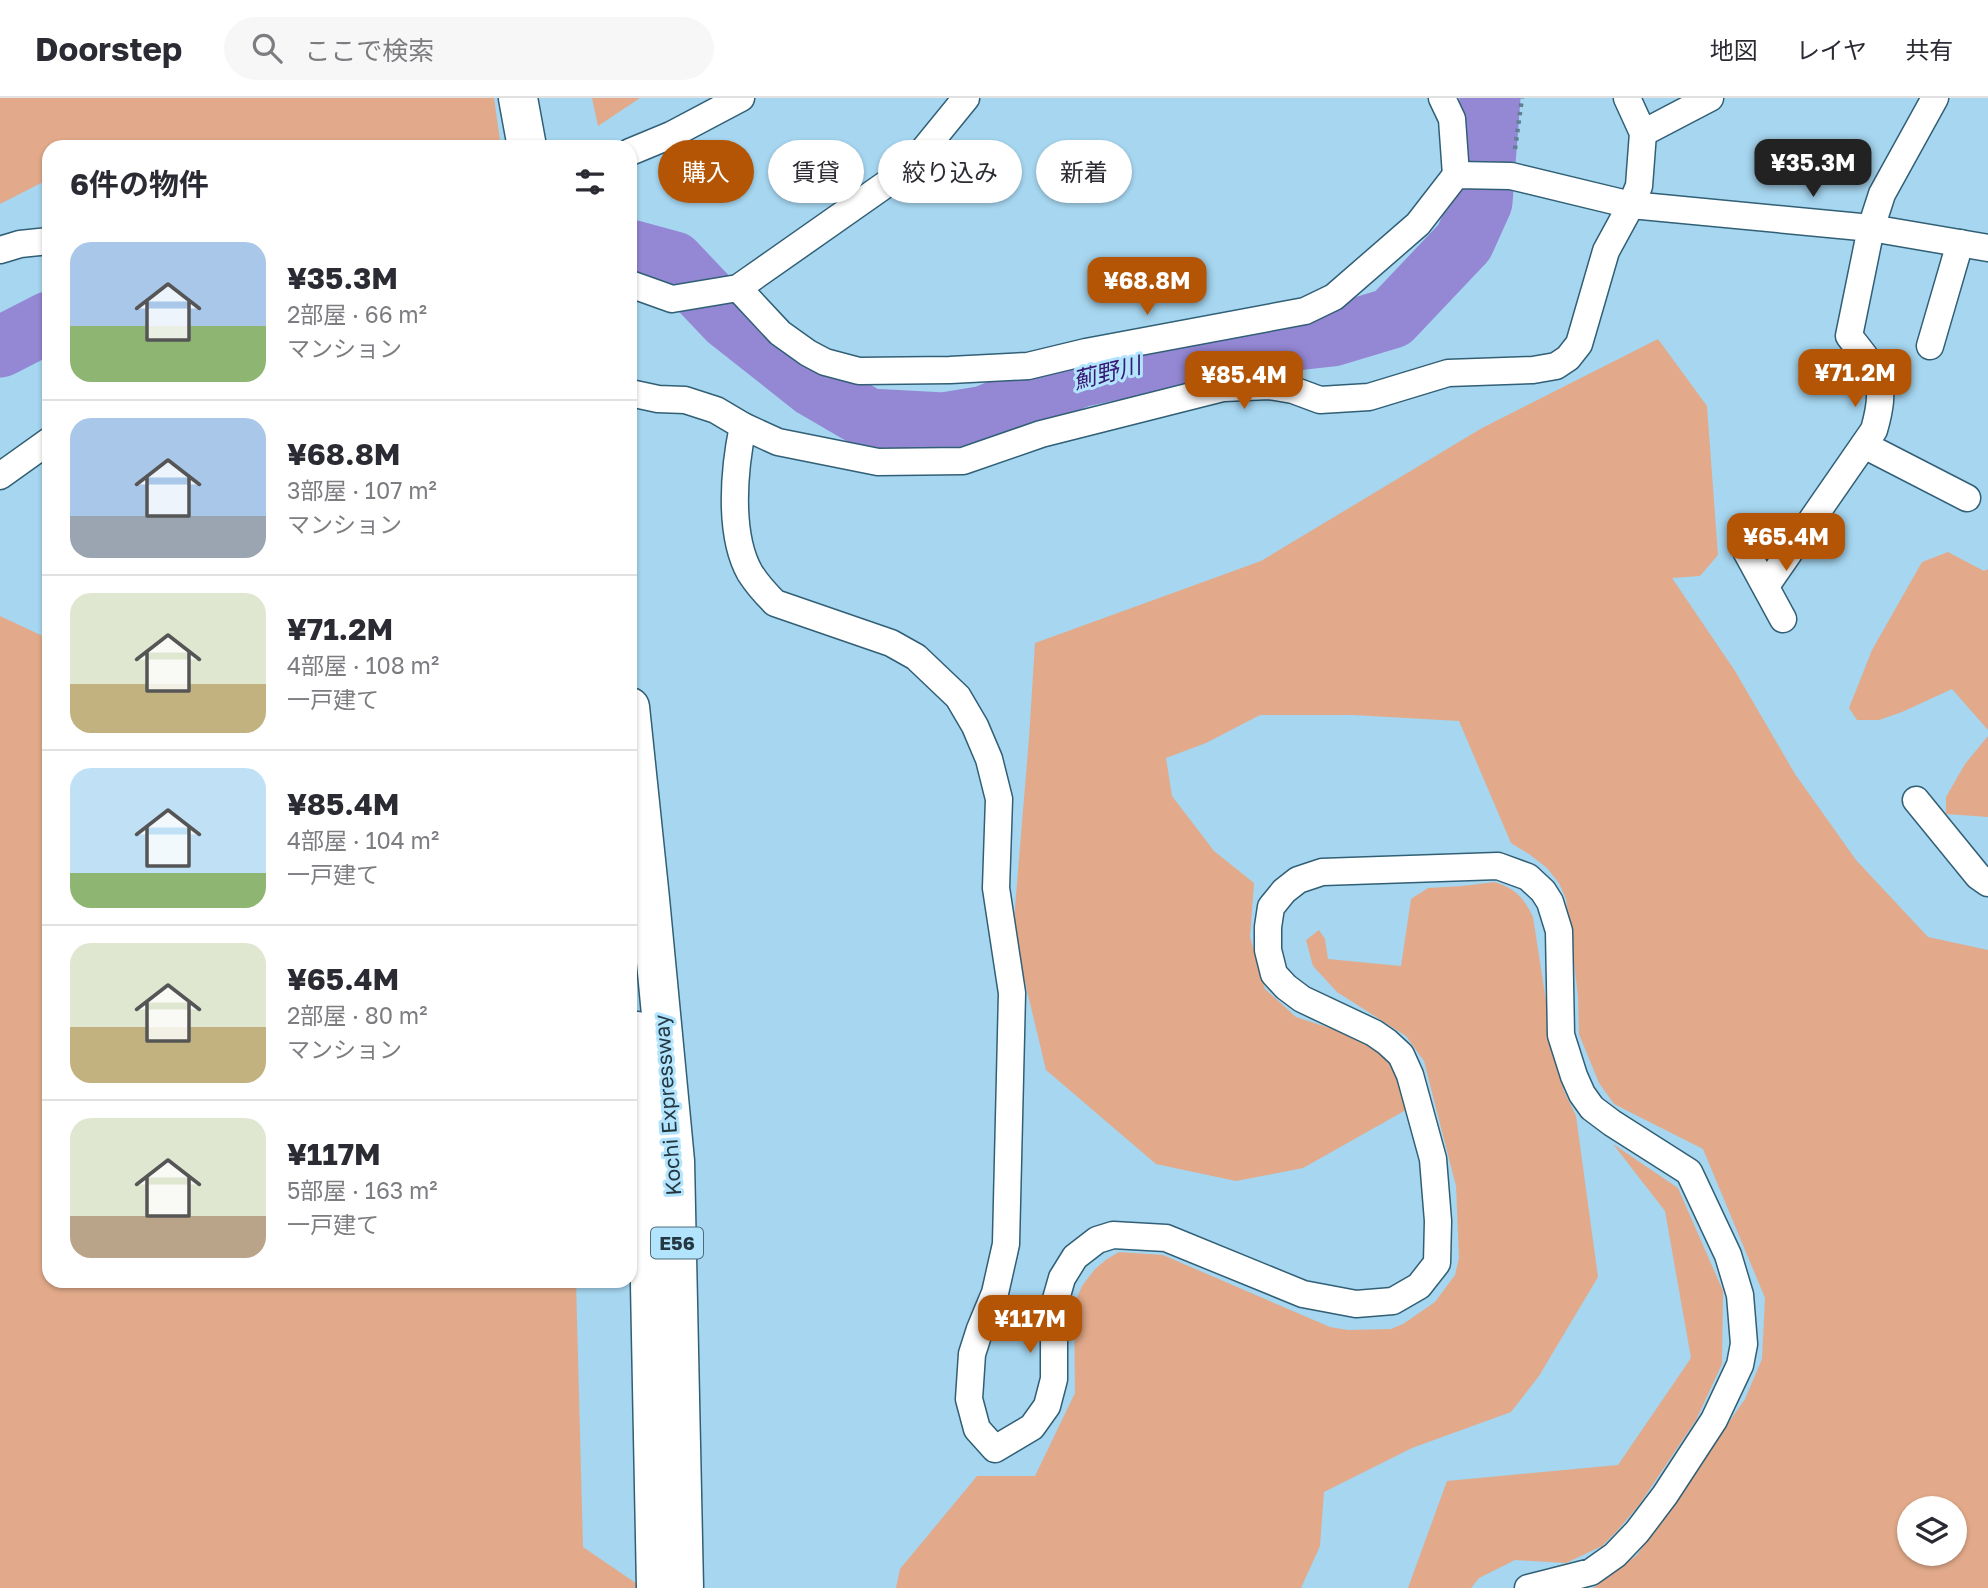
<!DOCTYPE html>
<html lang="ja">
<meta charset="utf-8">
<style>
body{margin:0;font-family:"Golos Text","Noto Sans JP",sans-serif;background:#f7f7f7;color:#2b2b33;height:100vh;display:flex;flex-direction:column;font-size:26px;white-space:nowrap}
*{box-sizing:border-box;margin:0}
p{font-size:23px;color:#7c7c81}
.icon{flex:none;width:38px;height:38px;fill:none;stroke:currentColor;stroke-width:2;stroke-linecap:round;stroke-linejoin:round}
.map{position:relative;flex:1;overflow:hidden}
.panel{position:absolute;left:42px;top:42px;width:595px;height:1148px;display:flex;flex-direction:column;background:#fff;border-radius:21px;box-shadow:0 2px 5px #0004}
.panel>*{flex:none}
.hud{position:absolute;left:658px;top:42px;width:665px;height:63px;display:flex;gap:14px}
.buttons{position:absolute;left:1897px;top:1398px;display:grid;gap:14px}
.buttons a{display:grid;place-items:center;width:70px;height:70px;border-radius:50%;background:#fff;box-shadow:0 2px 5px #0004;font-size:35px}
.price{position:absolute;translate:-50% -60px;padding:0 16px;border-radius:14px;background:#b35504;color:#fff;font-size:23px;line-height:46px;filter:drop-shadow(0 2px 4px #0008)}
.price::after{content:'';position:absolute;left:50%;top:42px;width:21px;height:16px;margin-left:-10px;background:inherit;clip-path:polygon(0 0,100% 0,50% 100%)}
.price.current{background:#222;color:#fff}
ul{padding:0;list-style:none}
li{display:flex;align-items:center;gap:21px;height:175px;padding:0 28px}
li+li{border-top:2px solid #e1e1e2}
li span{display:grid;place-items:center;flex:none;width:196px;height:140px;border-radius:21px;color:#555}
li>.icon{margin-inline-start:auto}
span .icon{width:84px;height:84px;fill:#fffc;stroke-width:1}
li b{font-size:30px}
h2{display:flex;justify-content:space-between;align-items:center;height:84px;padding:0 28px;font-size:30px}
.chip{padding:0 24px;border-radius:32px;background:#fff;box-shadow:0 2px 5px #0004;font-size:24px;line-height:63px}
.chip.current{background:#b35504;color:#fff}
header{display:flex;align-items:center;gap:42px;box-sizing:border-box;height:98px;padding:0 35px;background:#fff;border-bottom:2px solid #e1e1e2}
header strong{font-size:33px}
nav{display:flex;gap:38px;margin-inline-start:auto;font-size:24px}
.search{width:490px;height:63px;background:#f7f7f7;display:flex;align-items:center;gap:18px;box-sizing:border-box;padding:0 24px;border-radius:38px;color:#7c7c81;font-size:26px}
.map>svg:first-child{display:block}
.green{fill:#e2aa8a;fill-rule:evenodd}
.lines{fill:none;stroke-linecap:round;stroke-linejoin:round}
.river{stroke:#9487d4;stroke-width:61}
.street-casing{stroke:#315f75;stroke-width:29}
.highway-casing{stroke:#315f75;stroke-width:41}
.path{stroke:#608092;stroke-width:4.5;stroke-dasharray:3.5 5;stroke-linecap:butt}
.street{stroke:#fff;stroke-width:26}
.highway{stroke:#fff;stroke-width:38}
.labels{text-anchor:middle;stroke-width:6;stroke-linejoin:round;paint-order:stroke}
.shield{fill:#b2e4fd;stroke:#4f6c7a;stroke-width:2}
.shield-label{font-size:19px;font-weight:bold;fill:#243842}
.street-label{font-size:21px;fill:#243842;stroke:#b2e4fd}
.water-label{font-size:23px;font-style:italic;fill:#371a74;stroke:#b2e4fd}
</style>
<header>
<strong>Doorstep</strong>
<div class="search"><svg class="icon" aria-label="search" viewBox="0 0 24 24"><circle cx="10" cy="10" r="6"/><path d="M15 15l6 6"/></svg>ここで検索</div>
<nav><a>地図</a><a>レイヤ</a><a>共有</a></nav>
</header>
<div class="map">
<svg width="1988" height="1490" viewBox="0 0 1988 1490">
<rect width="100%" height="100%" fill="#a6d6f0"/>
<g class="green">
<path d="M0,0H494L501,49H49V81L0,106Z"/>
<path d="M592,0H640L598,28Z"/>
<path d="M1658,241L1707,308L1718,457L1700,478L1672,480L1735,573L1795,676L1856,762L1928,839L1988,852V1490H1593L1637,1457L1745,1301L1762,1261L1765,1200L1703,1051L1614,1006L1599,985L1579,936L1578,898L1566,801L1559,785L1547,770L1529,756L1511,745L1459,623L1353,617H1260L1206,645L1166,660L1172,698L1214,753L1254,785L1250,839L1265,891L1296,919L1348,936L1381,956L1392,968L1401,991L1406,1012L1303,1070L1236,1083L1156,1066L1046,972L1013,834L1029,640L1035,545L1261,463L1482,330ZM1909,1410H1955V1456H1909Z"/>
<path d="M1948,454L1984,473L1988,471V632L1952,591L1902,614L1879,622H1857L1849,610L1872,552L1922,464Z"/>
<path d="M0,518L49,541V1183H576L583,1449L643,1490H0Z"/>
<path d="M1988,638V719L1946,716V699L1965,666Z"/>
<path d="M1495,784C1517,792 1523,799 1533,819L1555,961L1564,993L1576,1018L1598,1179L1539,1278L1511,1314L1412,1350L1324,1394L1320,1448L1301,1490H896L900,1471L977,1378H1035L1075,1295L1074,1207L1082,1188L1095,1171L1107,1161L1119,1154L1163,1157L1330,1229L1348,1232L1391,1231L1403,1226L1435,1204L1455,1177L1459,1160L1456,1088L1424,963L1406,938L1337,894L1313,868L1306,842L1319,832L1325,841L1328,861L1401,868L1411,801L1428,790L1462,788Z"/>
<path d="M1613,1046L1678,1090L1723,1193L1722,1266L1696,1322L1639,1407L1617,1433L1602,1448L1566,1465L1515,1462L1479,1480L1471,1490H1408L1447,1383L1618,1367L1691,1260L1665,1113Z"/>
</g>
<g class="lines">
<g class="river">
<path d="M630,152L674,164L728,221L814,289L869,321L943,325L985,318L1079,279L1214,251L1332,238L1392,220L1464,144L1482,104L1490,0"/>
<path d="M0,249L49,224"/>
</g>
<g class="street-casing">
<g id="street">
<path d="M1442,0L1452,21L1456,77"/>
<path d="M1643,35L1710,0"/>
<path d="M630,54L671,37L741,0"/>
<path d="M0,152L20,146L49,143"/>
<path d="M630,186L672,201L738,190L909,70L966,0"/>
<path d="M738,190L780,235L808,255L825,264L859,273L950,272L1028,268L1086,254L1305,213L1334,199L1418,126L1456,77L1511,78L1631,107L1871,130L1988,150"/>
<path d="M1930,248L1960,145"/>
<path d="M630,295L658,301L685,302L716,312L743,328L778,344L878,364L963,363L1041,336L1223,290L1269,288L1293,292L1320,302L1369,299L1448,275L1533,272L1556,268L1568,260L1579,246L1606,153L1631,107L1639,88L1643,35L1627,0"/>
<path d="M743,328C734,371 728,436 750,475C757,486 766,496 775,505L891,545L916,559L958,599L975,628L989,661L999,701L996,790L1012,895L1006,1146L995,1195L980,1231L972,1256L969,1301L977,1331L995,1351L1032,1329L1047,1308L1054,1281V1208L1062,1180L1075,1159L1097,1142L1113,1137L1166,1140L1303,1196L1356,1206L1393,1203L1419,1188L1437,1165L1438,1123L1433,1061L1410,977L1401,957L1387,944L1374,935L1302,901L1286,889L1274,876L1268,852V829L1271,809L1284,793L1298,782L1322,774L1498,768L1528,779L1543,793L1550,804L1559,833L1561,937L1574,978L1582,996L1592,1010L1612,1025L1689,1074L1728,1157L1740,1197L1744,1246L1740,1267L1714,1322L1665,1397L1637,1434L1615,1457L1591,1474L1528,1490"/>
<path d="M1864,347L1967,400"/>
<path d="M0,378L49,343"/>
<path d="M1746,453L1783,521"/>
<path d="M1766,488L1874,332C1888,283 1878,275 1849,238L1871,130L1882,96L1935,0"/>
<path d="M1916,702L1978,778L1988,785"/>
</g>
</g>
<g class="highway-casing">
<g id="highway">
<path d="M518,0L527,49"/>
<path d="M630,609L650,801L675,1063L684,1490"/>
<path d="M637,933L648,1085L656,1490"/>
</g>
</g>
<path class="path" d="M1515,51L1522,0"/>
<use href="#street" class="street"/>
<use href="#highway" class="highway"/>
</g>
<g class="labels">
<rect class="shield" x="651" y="1129.5" width="52" height="31" rx="5"/>
<g class="shield-label">
<text x="677" y="1152">E56</text>
</g>
<g class="street-label">
<text transform="translate(668 1007) rotate(-94)" y="7">Kochi Expressway</text>
</g>
<g class="water-label">
<text transform="translate(1107 275) rotate(-14)" y="8">薊野川</text>
</g>
</g>
</svg>
<div class="buttons">
<a><svg class="icon" aria-label="layers" viewBox="0 0 24 24"><path d="M12 4l9 5-9 5-9-5zM3 14l9 5 9-5"/></svg></a>
</div>
<b class="price current" style="left:1813px;top:101px">¥35.3M</b>
<b class="price" style="left:1147px;top:219px">¥68.8M</b>
<b class="price" style="left:1855px;top:311px">¥71.2M</b>
<b class="price" style="left:1244px;top:313px">¥85.4M</b>
<b class="price" style="left:1786px;top:475px">¥65.4M</b>
<b class="price" style="left:1030px;top:1257px">¥117M</b>
<div class="hud">
<a class="chip current">購入</a>
<a class="chip">賃貸</a>
<a class="chip">絞り込み</a>
<a class="chip">新着</a>
</div>
<section class="panel">
<h2>6件の物件<svg class="icon" aria-label="filters" viewBox="0 0 24 24"><path d="M4 7h16M4 17h16"/><circle cx="9" cy="7" r="2"/><circle cx="15" cy="17" r="2"/></svg></h2>
<ul>
<li><span style="background:linear-gradient(#a9c7e8 60%,#8fb573 0)"><svg class="icon" aria-label="home" viewBox="0 0 24 24"><path d="M3 11l9-7 9 7M6 9v11h12V9"/></svg></span><div><b>¥35.3M</b><p>2部屋 · 66 m²</p><p>マンション</p></div></li>
<li><span style="background:linear-gradient(#a9c7e8 70%,#9aa5b1 0)"><svg class="icon" aria-label="home" viewBox="0 0 24 24"><path d="M3 11l9-7 9 7M6 9v11h12V9"/></svg></span><div><b>¥68.8M</b><p>3部屋 · 107 m²</p><p>マンション</p></div></li>
<li><span style="background:linear-gradient(#dfe7d0 65%,#c2b280 0)"><svg class="icon" aria-label="home" viewBox="0 0 24 24"><path d="M3 11l9-7 9 7M6 9v11h12V9"/></svg></span><div><b>¥71.2M</b><p>4部屋 · 108 m²</p><p>一戸建て</p></div></li>
<li><span style="background:linear-gradient(#bfe0f5 75%,#8fb573 0)"><svg class="icon" aria-label="home" viewBox="0 0 24 24"><path d="M3 11l9-7 9 7M6 9v11h12V9"/></svg></span><div><b>¥85.4M</b><p>4部屋 · 104 m²</p><p>一戸建て</p></div></li>
<li><span style="background:linear-gradient(#dfe7d0 60%,#c2b280 0)"><svg class="icon" aria-label="home" viewBox="0 0 24 24"><path d="M3 11l9-7 9 7M6 9v11h12V9"/></svg></span><div><b>¥65.4M</b><p>2部屋 · 80 m²</p><p>マンション</p></div></li>
<li><span style="background:linear-gradient(#dfe7d0 70%,#b9a48a 0)"><svg class="icon" aria-label="home" viewBox="0 0 24 24"><path d="M3 11l9-7 9 7M6 9v11h12V9"/></svg></span><div><b>¥117M</b><p>5部屋 · 163 m²</p><p>一戸建て</p></div></li>
</ul>
</section>
</div>
